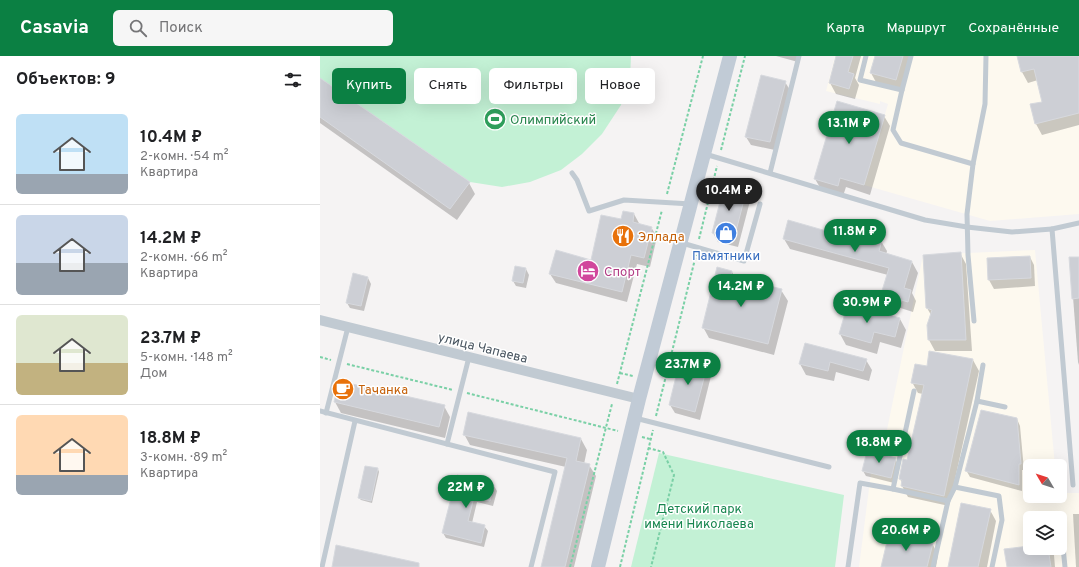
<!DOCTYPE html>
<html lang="ru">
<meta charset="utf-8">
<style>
body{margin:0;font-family:Overpass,sans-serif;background:#f6f6f6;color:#202124;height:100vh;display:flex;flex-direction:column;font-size:15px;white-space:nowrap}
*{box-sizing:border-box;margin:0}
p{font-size:13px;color:#757577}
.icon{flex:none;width:22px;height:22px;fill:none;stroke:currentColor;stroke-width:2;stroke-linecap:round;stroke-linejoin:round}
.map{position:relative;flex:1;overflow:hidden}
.side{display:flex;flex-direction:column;background:#fff;width:320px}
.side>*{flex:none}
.guide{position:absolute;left:12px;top:12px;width:380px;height:36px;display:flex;gap:8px}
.needle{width:26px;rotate:309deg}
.buttons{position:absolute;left:703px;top:403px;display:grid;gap:8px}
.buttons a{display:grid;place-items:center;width:44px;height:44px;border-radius:6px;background:#fff;box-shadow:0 4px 16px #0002;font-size:20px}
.price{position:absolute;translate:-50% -34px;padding:0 9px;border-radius:14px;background:#0b8043;color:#fff;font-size:13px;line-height:26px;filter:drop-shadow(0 1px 2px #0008)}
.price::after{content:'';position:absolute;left:50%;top:24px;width:12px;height:9px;margin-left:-6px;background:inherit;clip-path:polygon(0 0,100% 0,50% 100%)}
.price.selected{background:#222;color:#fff}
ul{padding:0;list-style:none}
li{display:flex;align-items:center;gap:12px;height:100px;padding:0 16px}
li+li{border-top:1px solid #e0e0e0}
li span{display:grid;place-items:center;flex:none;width:112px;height:80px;border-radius:6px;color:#555}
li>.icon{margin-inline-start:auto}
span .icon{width:48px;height:48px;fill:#fffc;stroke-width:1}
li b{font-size:17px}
h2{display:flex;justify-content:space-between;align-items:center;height:48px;padding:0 16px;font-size:17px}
.chip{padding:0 14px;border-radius:6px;background:#fff;box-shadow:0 4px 16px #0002;font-size:14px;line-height:36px}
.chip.selected{background:#0b8043;color:#fff}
header{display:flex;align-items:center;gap:24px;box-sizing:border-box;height:56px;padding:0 20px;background:#0b8043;color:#fff}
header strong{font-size:19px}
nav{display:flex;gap:22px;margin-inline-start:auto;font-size:14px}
.search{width:280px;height:36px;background:#f6f6f6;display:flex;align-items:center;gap:10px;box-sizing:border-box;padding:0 14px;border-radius:6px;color:#757577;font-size:15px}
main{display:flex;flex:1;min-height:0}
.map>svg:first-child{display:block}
.commercial{fill:#fdf9ef;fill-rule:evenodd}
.green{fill:#c3f1d5}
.shadow{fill:#0003}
.building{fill:#cdcfd5;stroke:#d7d9de}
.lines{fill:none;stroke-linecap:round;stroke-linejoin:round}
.path{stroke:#7ad0a6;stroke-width:2;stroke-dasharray:3 2;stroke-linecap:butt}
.lane{stroke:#c1cad2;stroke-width:5}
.street{stroke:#c1cad2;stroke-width:10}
.secondary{stroke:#c1cbd6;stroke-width:14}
.labels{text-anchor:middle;stroke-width:3;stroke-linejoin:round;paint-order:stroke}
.leisure-label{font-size:13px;fill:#27864d;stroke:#fff;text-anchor:start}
.food-label{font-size:13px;fill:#c56008;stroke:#fff;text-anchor:start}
.shop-label{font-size:13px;fill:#366cbe;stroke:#fff}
.hotel-label{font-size:13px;fill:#b23c85;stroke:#fff;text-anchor:start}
.street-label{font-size:13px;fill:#4a5661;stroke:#fff}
.park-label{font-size:13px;fill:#17864f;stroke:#fff}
</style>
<header>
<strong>Casavia</strong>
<div class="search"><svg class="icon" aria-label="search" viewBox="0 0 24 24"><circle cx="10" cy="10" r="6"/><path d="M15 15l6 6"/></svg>Поиск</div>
<nav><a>Карта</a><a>Маршрут</a><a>Сохранённые</a></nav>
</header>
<main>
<section class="side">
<h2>Объектов: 9<svg class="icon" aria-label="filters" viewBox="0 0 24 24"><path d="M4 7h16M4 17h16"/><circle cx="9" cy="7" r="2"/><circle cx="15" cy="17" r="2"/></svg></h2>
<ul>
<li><span style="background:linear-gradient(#bfe0f5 75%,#9aa5b1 0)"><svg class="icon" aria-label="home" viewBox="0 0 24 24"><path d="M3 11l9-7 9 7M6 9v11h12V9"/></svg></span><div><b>10.4M ₽</b><p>2-комн. · 54 m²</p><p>Квартира</p></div></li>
<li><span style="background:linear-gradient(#c9d6e8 60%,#9aa5b1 0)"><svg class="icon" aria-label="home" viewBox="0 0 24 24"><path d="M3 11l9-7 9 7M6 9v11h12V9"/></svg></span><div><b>14.2M ₽</b><p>2-комн. · 66 m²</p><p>Квартира</p></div></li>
<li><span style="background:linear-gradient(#dfe7d0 60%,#c2b280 0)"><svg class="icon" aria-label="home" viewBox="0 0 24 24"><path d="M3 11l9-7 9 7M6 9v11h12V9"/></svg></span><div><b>23.7M ₽</b><p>5-комн. · 148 m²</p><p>Дом</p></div></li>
<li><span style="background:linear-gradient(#ffd9b3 75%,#9aa5b1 0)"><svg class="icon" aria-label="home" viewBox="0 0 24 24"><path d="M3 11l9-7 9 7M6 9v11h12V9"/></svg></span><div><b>18.8M ₽</b><p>3-комн. · 89 m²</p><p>Квартира</p></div></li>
</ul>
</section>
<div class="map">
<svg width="759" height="511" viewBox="0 0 759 511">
<rect width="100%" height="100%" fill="#f5f3f3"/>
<g class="commercial">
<path d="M515,0H759V158L670,165L544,129L568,48L560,45V48L506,35Z"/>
<path d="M715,194L735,410H710V440H740V437H759V511H539L551,417L542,415L547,395L562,398L603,199ZM710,462H740V492H710Z"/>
</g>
<g class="green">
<path d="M0,0H311L310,22L301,49L282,78L262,98L241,114L210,126L182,131L150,126L0,22Z"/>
<path d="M339,397L524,439L515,511H311Z"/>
</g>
<g class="shadow">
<path d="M456,0H479L478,6Z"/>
<path d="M517,0H541L535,22L539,29L535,43L516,38L510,27Z"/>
<path d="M556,0H592L582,34L557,28L551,17Z"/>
<path d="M698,0H759V69L722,79L716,68L711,49L723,46L718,24L708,27L702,16Z"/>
<path d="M0,23L149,127L155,138L137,164L0,67Z"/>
<path d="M465,26L470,34L455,94L431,89L426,81Z"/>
<path d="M564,60L570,70L550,139L526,131L523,140L501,133L495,123Z"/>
<path d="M425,136L430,145L418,191L398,186L393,177Z"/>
<path d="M314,158L320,169L331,171L337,181L330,211L317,208L307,246L236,227L230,218L271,205L302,165Z"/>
<path d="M510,177L561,185L567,195L566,199L592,206L598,217L592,237L596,245L593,256L568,248L562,238L568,219L470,193L464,183Z"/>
<path d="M640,197L646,208L652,295H615L609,284L611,259L607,252Z"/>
<path d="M710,201L714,209L715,230L674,233L669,224L668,203Z"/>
<path d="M750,202H759V309L758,306Z"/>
<path d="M206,213L209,219L206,232L196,230L193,225Z"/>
<path d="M412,216L416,223L461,234L468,245L454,299L389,282L383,271Z"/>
<path d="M48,222L51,228L44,255L30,252L27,247Z"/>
<path d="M580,263L586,274L581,292L560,286L557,298L526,289L520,278Z"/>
<path d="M485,289L546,304L552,314L549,325L516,316L514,325L486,319L480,308Z"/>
<path d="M653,304L659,315L629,450L588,441L582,430V427L580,423L587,405L603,338L598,337L592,326L607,312Z"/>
<path d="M386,312L391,320L380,364L355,357L350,349Z"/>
<path d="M15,346L124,350L130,361L125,382L21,357Z"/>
<path d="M697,363L700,370L704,414H702V435L650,421L646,414Z"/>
<path d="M144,378L261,383L267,394L264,408L269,409L276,420L254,511H222L246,411L150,389Z"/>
<path d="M575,403L578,408L574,427L546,420L543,415Z"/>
<path d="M58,413L59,416L52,447L41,444L39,442Z"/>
<path d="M137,421L174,430L177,435L173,450L157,446L152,467L164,470L168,475L164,491L126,482L123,477Z"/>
<path d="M670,454L676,465L667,511H629Z"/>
<path d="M753,458H759V511H756Z"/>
<path d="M612,487L618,499L616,511H562Z"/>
<path d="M710,491V492H730L734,499L735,511H688Z"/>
</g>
<g class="building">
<path d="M516,0H533L528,16L534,18L529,33L509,27Z"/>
<path d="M555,0H583L576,24L550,17Z"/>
<path d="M697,0H759V57L715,68L710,48L722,46L714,13L701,16Z"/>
<path d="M441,19L466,25L450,86L425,81Z"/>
<path d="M0,22L150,126L130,153L0,61Z"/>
<path d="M517,45L565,59L544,129L520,122L518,130L494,123Z"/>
<path d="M404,130L426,136L414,183L392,177Z"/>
<path d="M303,155L314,157L313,166L332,171L324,202L311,199L302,236L229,218L236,194L271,204L281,159L301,163Z"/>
<path d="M468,164L510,176L511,170L562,184L559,195L592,205L584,232L591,234L588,246L561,238L569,212L463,183Z"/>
<path d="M641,196L646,284H608L607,269L612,254L606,252L603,199Z"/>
<path d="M710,200L711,222L668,224L667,202Z"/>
<path d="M749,201H759V242L752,243Z"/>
<path d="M195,210L206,212L203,227L192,225Z"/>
<path d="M397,211L412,215L411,221L462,233L448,288L382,272Z"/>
<path d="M33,217L48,221L41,250L26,247Z"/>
<path d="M528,247L580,262L575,281L554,276L551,287L519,278Z"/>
<path d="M485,287L547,303L543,315L510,306L508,315L479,308Z"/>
<path d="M609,295L653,303L624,440L581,430L582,424L579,423L583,403L587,404L604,329L591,327L595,308L607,310Z"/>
<path d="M360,304L387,311L375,356L349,349Z"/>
<path d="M19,325L125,349L119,371L14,346Z"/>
<path d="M661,354L697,362L701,408H699V429L645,415Z"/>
<path d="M148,356L261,382L256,405L270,408L245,511H221L247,402L143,379Z"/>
<path d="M547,395L576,402L571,422L542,415Z"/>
<path d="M45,410L58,412L51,445L38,442Z"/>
<path d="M137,419L174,429L170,445L154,441L148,465L165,469L161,487L122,477Z"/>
<path d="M641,447L671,453L658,511H628Z"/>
<path d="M569,477L613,487L607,511H561Z"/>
<path d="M16,489L99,507V511H12Z"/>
<path d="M710,490V492H728L731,511H687L684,493Z"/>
</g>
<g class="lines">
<g class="path">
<path d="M401,94L425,0"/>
<path d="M347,138L383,0"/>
<path d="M379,183L397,110"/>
<path d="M0,301L11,304"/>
<path d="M27,308L133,334"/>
<path d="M300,317L313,320"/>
<path d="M297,328L342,154"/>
<path d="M147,337L298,375"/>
<path d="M336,360L376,199"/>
<path d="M322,381L330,383"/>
<path d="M328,392L343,396L354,419L331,511"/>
<path d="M250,511L292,348"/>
<path d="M300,511L333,374"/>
</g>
<g class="lane">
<path d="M546,0L540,24L582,34L573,74L581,87L653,108"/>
<path d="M582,34L591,0"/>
<path d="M385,98L605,164L647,171L692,176L732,173L753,429"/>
<path d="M252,117L257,124L269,155L304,144L371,148"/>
<path d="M450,117L479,0"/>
<path d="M732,173L759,167"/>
<path d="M362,187L424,205L440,148"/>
<path d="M654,265L648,199L647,158L653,108L665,48L666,0"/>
<path d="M657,345L685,351"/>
<path d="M0,355L235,416L211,511"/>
<path d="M6,357L28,271"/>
<path d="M315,362L509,411"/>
<path d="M127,388L149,301"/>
<path d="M635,431L679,440L682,464L672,511"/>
<path d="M573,433L594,335"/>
<path d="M741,471L745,511"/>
<path d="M2,511L35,365"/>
<path d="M528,511L540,427L573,433L628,445"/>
<path d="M613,511L628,445L635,431L657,345L663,309"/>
</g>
<path class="street" d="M0,264L319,343"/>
<path class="secondary" d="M278,511L319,343L410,0"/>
</g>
<defs>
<g id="stadium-disc" transform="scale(1.15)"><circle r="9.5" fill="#2e9e5b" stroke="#fff"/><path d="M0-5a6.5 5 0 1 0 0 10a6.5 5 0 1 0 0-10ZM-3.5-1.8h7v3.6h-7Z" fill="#fff"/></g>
<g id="shop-disc" transform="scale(1.15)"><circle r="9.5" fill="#3f7fe0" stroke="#fff"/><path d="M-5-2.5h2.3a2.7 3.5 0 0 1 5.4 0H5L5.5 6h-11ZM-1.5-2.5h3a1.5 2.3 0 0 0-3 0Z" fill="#fff"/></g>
<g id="restaurant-disc" transform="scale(1.15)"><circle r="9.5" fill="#e8710a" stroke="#fff"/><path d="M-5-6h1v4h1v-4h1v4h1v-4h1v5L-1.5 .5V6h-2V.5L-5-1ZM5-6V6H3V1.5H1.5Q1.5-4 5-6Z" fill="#fff"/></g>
<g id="hotel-disc" transform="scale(1.15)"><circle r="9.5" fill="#d1479c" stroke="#fff"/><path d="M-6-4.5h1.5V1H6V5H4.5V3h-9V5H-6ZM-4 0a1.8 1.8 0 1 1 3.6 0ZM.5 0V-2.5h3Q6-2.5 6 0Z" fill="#fff"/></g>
<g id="cafe-disc" transform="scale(1.15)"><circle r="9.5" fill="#e8710a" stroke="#fff"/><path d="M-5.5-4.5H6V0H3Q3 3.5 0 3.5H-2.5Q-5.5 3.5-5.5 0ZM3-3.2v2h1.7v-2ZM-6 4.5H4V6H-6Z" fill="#fff"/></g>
</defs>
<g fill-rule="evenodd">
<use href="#stadium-disc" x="175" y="63"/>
<use href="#shop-disc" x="406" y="177"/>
<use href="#restaurant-disc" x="303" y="180"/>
<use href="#hotel-disc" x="268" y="215"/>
<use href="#cafe-disc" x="23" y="333"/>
</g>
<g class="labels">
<g class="leisure-label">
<text x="190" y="68">Олимпийский</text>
</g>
<g class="food-label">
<text x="318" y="185">Эллада</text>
<text x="38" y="338">Тачанка</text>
</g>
<g class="shop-label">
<text x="406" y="204">Памятники</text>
</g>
<g class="hotel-label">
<text x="284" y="220">Спорт</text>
</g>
<g class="street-label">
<text transform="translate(163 291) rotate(14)" y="5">улица Чапаева</text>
</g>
<g class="park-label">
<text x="379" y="457">Детский парк<tspan x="379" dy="15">имени Николаева</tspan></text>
</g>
</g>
</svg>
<div class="buttons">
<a><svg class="needle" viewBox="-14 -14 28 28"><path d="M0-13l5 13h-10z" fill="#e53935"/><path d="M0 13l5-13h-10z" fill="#757577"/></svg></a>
<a><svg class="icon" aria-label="layers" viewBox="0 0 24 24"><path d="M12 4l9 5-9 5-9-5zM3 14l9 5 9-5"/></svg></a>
</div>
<b class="price" style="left:529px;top:89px">13.1M ₽</b>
<b class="price selected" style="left:409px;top:156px">10.4M ₽</b>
<b class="price" style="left:535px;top:197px">11.8M ₽</b>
<b class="price" style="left:421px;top:252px">14.2M ₽</b>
<b class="price" style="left:547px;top:268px">30.9M ₽</b>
<b class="price" style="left:368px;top:330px">23.7M ₽</b>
<b class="price" style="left:559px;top:408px">18.8M ₽</b>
<b class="price" style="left:146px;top:453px">22M ₽</b>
<b class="price" style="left:586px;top:496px">20.6M ₽</b>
<div class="guide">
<a class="chip selected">Купить</a>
<a class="chip">Снять</a>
<a class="chip">Фильтры</a>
<a class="chip">Новое</a>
</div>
</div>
</main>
